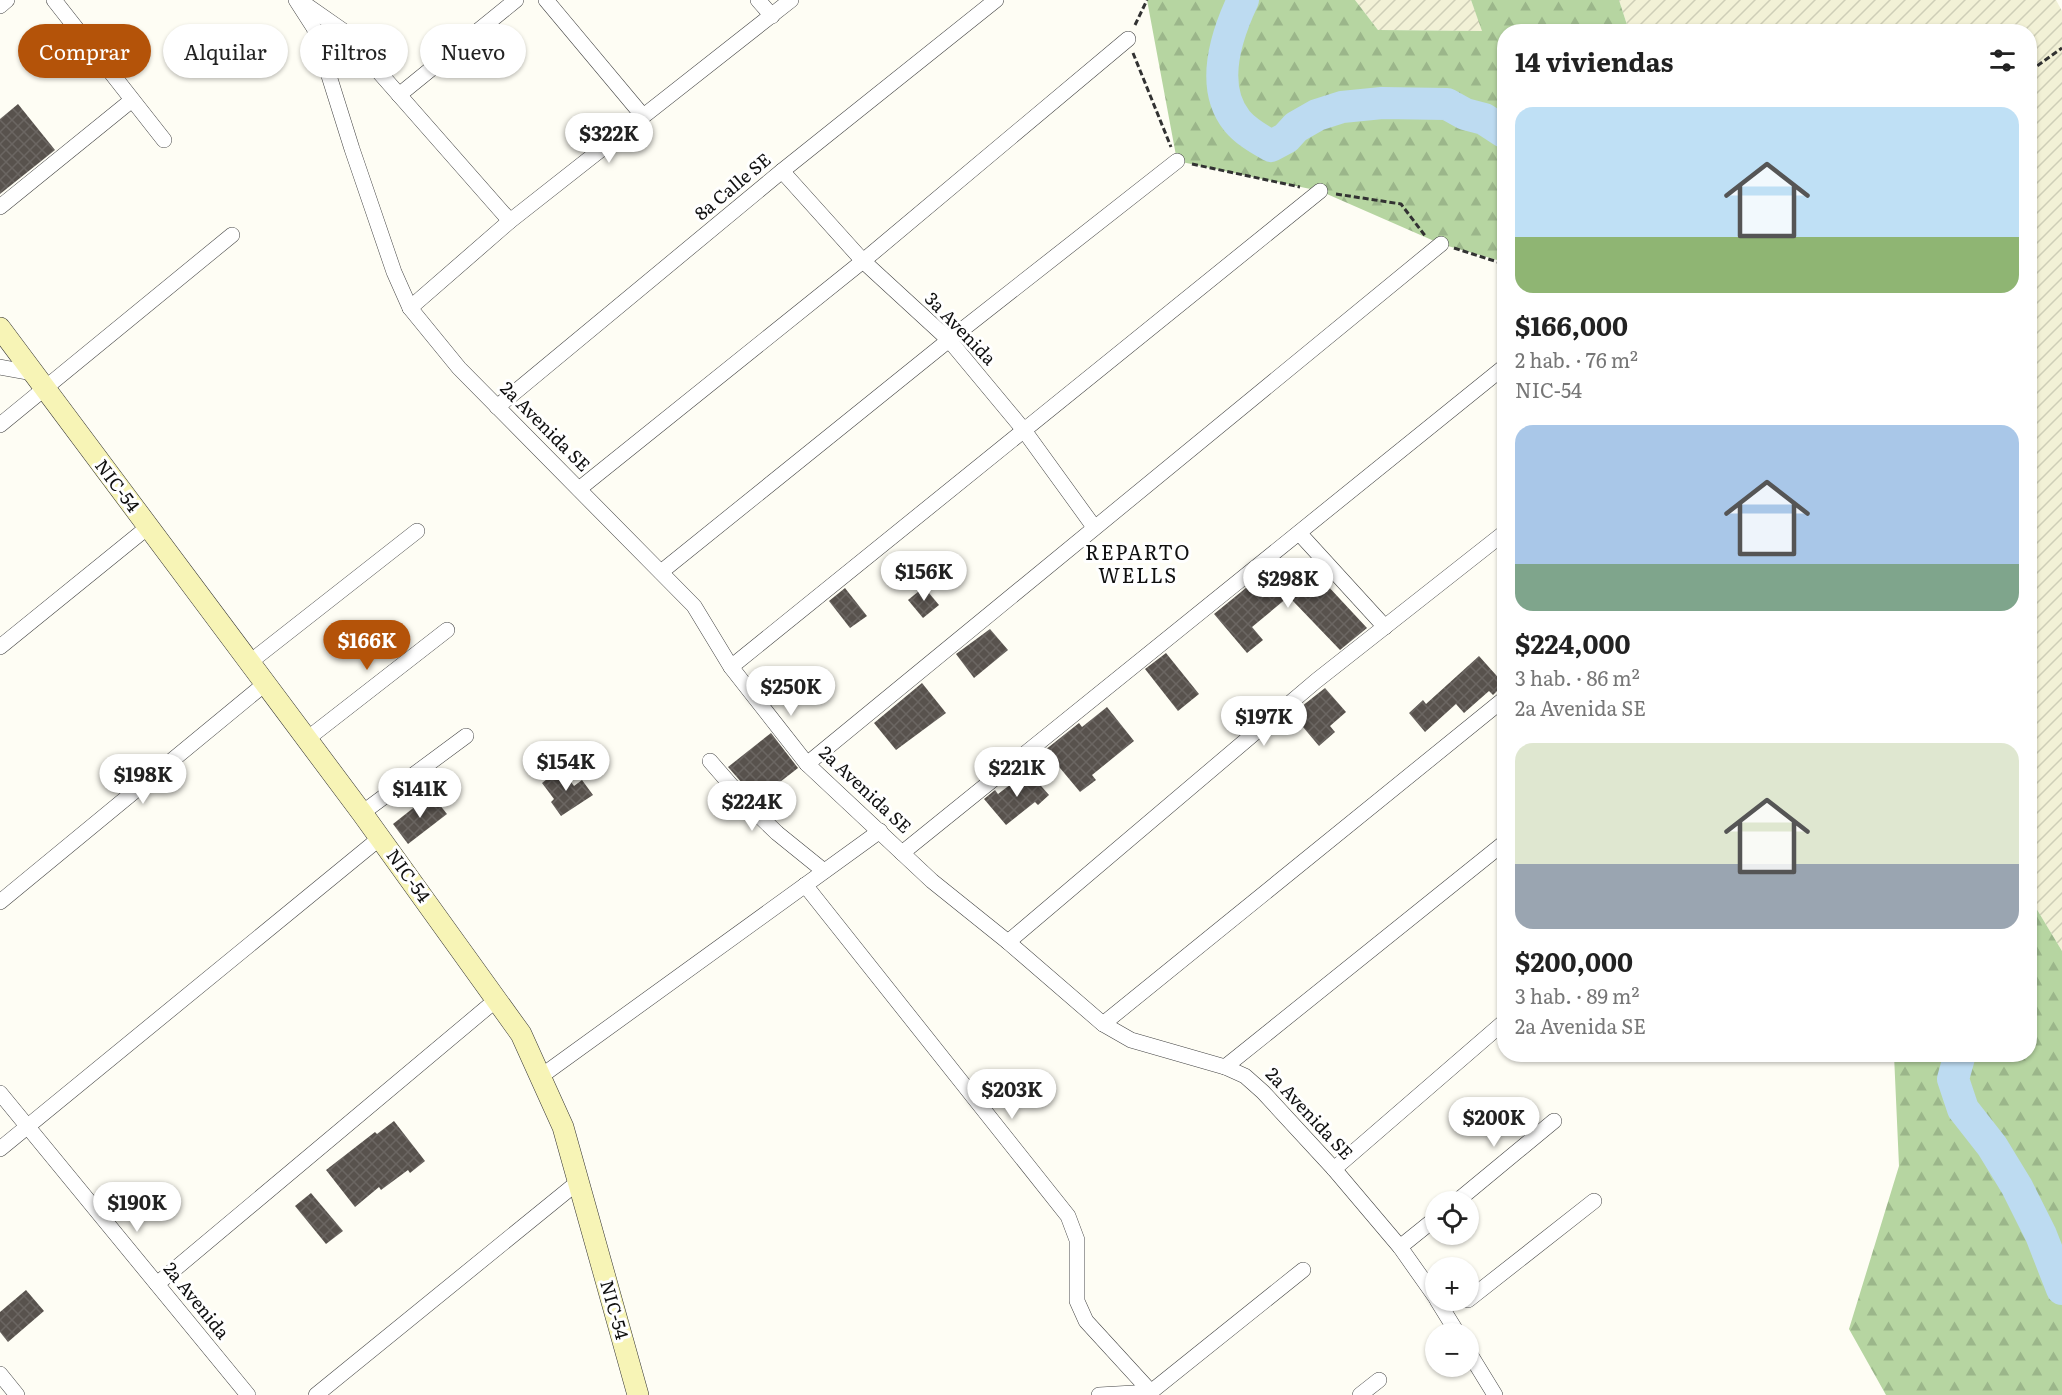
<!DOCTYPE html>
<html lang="es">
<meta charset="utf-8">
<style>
body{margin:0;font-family:Literata,serif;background:#f6f6f6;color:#222;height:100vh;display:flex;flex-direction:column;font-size:22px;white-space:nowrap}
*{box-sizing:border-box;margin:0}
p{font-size:20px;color:#767676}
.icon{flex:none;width:33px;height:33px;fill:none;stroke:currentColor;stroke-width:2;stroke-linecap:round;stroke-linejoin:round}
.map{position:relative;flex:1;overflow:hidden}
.sheet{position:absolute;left:1497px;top:24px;width:540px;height:1038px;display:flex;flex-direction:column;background:#fff;border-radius:24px;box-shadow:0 2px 4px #0004}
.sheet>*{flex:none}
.top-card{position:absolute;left:18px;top:24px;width:570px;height:54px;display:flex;gap:12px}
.buttons{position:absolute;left:1425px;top:1191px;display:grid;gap:12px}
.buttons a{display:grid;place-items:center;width:54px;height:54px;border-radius:50%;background:#fff;box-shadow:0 2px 4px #0004;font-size:30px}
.price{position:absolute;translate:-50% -51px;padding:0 14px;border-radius:21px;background:#fff;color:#222;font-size:20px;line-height:39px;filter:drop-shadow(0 2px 3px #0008)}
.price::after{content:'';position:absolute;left:50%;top:36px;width:18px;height:14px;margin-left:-9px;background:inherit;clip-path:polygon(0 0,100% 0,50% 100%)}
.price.active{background:#b45309;color:#fff}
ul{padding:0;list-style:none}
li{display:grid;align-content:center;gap:12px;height:318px;padding:0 18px}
li span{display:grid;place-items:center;height:186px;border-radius:18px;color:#555}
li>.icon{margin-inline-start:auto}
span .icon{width:108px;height:108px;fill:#fffc;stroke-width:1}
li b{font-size:26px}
h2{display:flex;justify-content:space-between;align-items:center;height:72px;padding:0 18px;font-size:26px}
.tag{padding:0 21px;border-radius:27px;background:#fff;box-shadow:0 2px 4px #0004;font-size:21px;line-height:54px}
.tag.active{background:#b45309;color:#fff}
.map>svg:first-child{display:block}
.farmland{fill:url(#farmland-furrows)}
.forest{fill:url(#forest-firs)}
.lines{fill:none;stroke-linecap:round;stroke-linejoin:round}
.river{stroke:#bddbf1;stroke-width:32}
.building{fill:url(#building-cross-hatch)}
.minor-casing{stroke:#434343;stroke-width:16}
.secondary-casing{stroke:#323232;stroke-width:22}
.path{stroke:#323232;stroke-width:3;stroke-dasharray:6 3;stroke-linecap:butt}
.minor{stroke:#fff;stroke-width:15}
.secondary{stroke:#f7f4b6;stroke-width:21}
.labels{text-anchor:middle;stroke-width:6;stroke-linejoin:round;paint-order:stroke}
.street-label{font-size:18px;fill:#101010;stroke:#fff}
.neighbourhood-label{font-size:20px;letter-spacing:1.5px;fill:#101010;stroke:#fff}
</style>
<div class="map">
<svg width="2062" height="1395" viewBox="0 0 2062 1395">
<defs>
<pattern id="farmland-furrows" width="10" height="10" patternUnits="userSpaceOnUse" patternTransform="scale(1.5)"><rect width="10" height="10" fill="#f2f1d6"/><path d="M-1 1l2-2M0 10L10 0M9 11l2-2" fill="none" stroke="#ceceb7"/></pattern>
<pattern id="forest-firs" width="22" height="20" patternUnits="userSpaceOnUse" patternTransform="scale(1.5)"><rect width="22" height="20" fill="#b6d5a1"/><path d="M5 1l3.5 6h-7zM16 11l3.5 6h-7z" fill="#9bb68a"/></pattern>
<pattern id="building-cross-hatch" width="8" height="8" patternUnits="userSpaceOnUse" patternTransform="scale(1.5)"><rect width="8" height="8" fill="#58524d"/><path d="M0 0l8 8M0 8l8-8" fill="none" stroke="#6b6662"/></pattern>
</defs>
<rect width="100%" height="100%" fill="#fefdf4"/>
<g class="farmland">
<path d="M1355,0H1471L1483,31L1378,30Z"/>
<path d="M1619,0H2056L2062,11V951L2030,898V32L1629,31Z"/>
</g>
<g class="forest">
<path d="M1147,0H1355L1378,30L1482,31L1471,0H1619L1629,31L1504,32V262L1441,244L1320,191L1177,161Z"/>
<path d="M2030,898L2062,951V1395H1886L1849,1329L1899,1166L1894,1055L2030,1054Z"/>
</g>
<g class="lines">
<g class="river">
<path d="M1243,0C1226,36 1209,86 1237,121C1246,132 1259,139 1271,146L1286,138L1296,127L1317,115L1342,107L1382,103L1447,104L1465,114L1484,119L1504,132"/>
<path d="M1960,1054L1953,1079L1963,1109L1992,1146L2017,1187L2041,1235L2062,1289"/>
</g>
</g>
<g class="building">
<path d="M18,104L55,150L0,194V119Z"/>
<path d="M1284,562L1313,597L1326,584L1367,628L1340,650L1292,600L1290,602L1287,598L1252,627L1263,640L1247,653L1214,614L1263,574L1266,577Z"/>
<path d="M924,587L939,605L923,618L908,600Z"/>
<path d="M845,588L867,616L850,628L829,601Z"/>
<path d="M990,629L1008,650L974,678L956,654Z"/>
<path d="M1166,653L1199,694L1178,711L1145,669Z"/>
<path d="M1479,656L1504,684L1493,695L1489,691L1464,713L1456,704L1425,732L1409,713L1423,700L1426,704Z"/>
<path d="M922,683L946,713L896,750L874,723Z"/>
<path d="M1325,688L1346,712L1330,726L1335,732L1319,746L1292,714Z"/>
<path d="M1107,707L1134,741L1092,775L1096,780L1080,792L1045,750L1079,723L1082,727Z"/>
<path d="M771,733L798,768L757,800L728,767Z"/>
<path d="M561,768L574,786L582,780L593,795L561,816L551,802L554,799L542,783Z"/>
<path d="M1028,771L1049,795L1038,805L1035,802L1006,825L984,799L995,790L998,794Z"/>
<path d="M431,794L447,814L408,844L393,824Z"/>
<path d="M394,1121L425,1161L410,1173L408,1170L381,1190L379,1187L355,1207L326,1170L375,1132L377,1134Z"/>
<path d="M311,1193L343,1231L326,1244L295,1206Z"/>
<path d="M26,1290L44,1311L8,1342L0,1332V1312Z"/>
</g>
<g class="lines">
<g class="minor-casing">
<g id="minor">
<path d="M54,0L164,140"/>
<path d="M296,0L314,28L352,149L394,272L410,308L459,368L694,606L731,667L807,764L932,881L1008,942L1103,1024L1131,1040L1225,1067L1245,1076L1263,1092L1334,1169L1400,1247L1436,1298"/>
<path d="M299,0L342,30L510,221"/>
<path d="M546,0L643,116"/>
<path d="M758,0L772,16"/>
<path d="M0,6L7,0"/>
<path d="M399,95L516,0"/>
<path d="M782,171L863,261L949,340L1023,429L1094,527"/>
<path d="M0,207L132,100"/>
<path d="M410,308L510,221L791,0"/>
<path d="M0,367L32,373"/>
<path d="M497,407L782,171L996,0"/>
<path d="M0,425L232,235"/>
<path d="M579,489L863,261L1128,39"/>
<path d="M1300,534L1385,627"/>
<path d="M661,572L949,340L1177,161"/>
<path d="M0,647L148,527"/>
<path d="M250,662L417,531"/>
<path d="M731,667L1320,191"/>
<path d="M307,739L447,630"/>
<path d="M710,761L749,806L777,833L824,871"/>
<path d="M807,764L1441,244"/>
<path d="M362,813L466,736"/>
<path d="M902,853L1504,367"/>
<path d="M805,885L1068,1216L1077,1240V1301L1086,1321L1151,1392"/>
<path d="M0,902L266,683"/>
<path d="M1008,942L1316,681L1504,533"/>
<path d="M1103,1024L1504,699"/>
<path d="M1225,1067L1504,843"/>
<path d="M540,1077L880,831"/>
<path d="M0,1093L248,1395"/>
<path d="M0,1149L380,838"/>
<path d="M1334,1169L1504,1022"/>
<path d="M1456,1202L1554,1121"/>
<path d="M1400,1247L1436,1218"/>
<path d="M157,1284L496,1000"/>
<path d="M1437,1300L1458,1334"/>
<path d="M1468,1300L1594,1201"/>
<path d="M1468,1351L1495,1395"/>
<path d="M0,1374L17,1395"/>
<path d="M316,1395L578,1182"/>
<path d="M1099,1395L1151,1392"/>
<path d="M1147,1395L1303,1270"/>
<path d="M1360,1395L1379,1380"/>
</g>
</g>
<g class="secondary-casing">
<path id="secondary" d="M0,328L362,813L521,1034L563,1127L638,1395"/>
</g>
<g class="path">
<path d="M1135,25L1147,0"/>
<path d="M1133,53L1171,147"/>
<path d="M2030,71L2062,48"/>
<path d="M1192,164L1300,187"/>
<path d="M1336,194L1401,204L1426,237"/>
<path d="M1454,248L1504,264"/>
</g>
<use href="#minor" class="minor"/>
<use href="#secondary" class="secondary"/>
</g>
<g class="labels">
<g class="street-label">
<text transform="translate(733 187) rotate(-40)" y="6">8a Calle SE</text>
<text transform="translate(960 329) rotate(46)" y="6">3a Avenida</text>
<text transform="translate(545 427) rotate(45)" y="6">2a Avenida SE</text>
<text transform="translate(117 486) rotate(53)" y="6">NIC-54</text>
<text transform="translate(865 790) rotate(43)" y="6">2a Avenida SE</text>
<text transform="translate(408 876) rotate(54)" y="6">NIC-54</text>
<text transform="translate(1309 1114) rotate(47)" y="6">2a Avenida SE</text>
<text transform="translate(196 1301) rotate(51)" y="6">2a Avenida</text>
<text transform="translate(614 1310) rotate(74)" y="6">NIC-54</text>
</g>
<g class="neighbourhood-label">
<text x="1138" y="560">REPARTO<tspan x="1138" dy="23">WELLS</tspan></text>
</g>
</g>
</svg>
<div class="buttons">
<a><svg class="icon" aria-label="locate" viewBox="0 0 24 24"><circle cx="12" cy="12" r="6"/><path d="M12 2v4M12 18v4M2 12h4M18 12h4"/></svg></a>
<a>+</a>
<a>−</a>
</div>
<b class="price" style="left:609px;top:164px">$322K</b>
<b class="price" style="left:924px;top:602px">$156K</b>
<b class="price" style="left:1288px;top:609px">$298K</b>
<b class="price active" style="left:367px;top:671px">$166K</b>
<b class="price" style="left:791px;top:717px">$250K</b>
<b class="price" style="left:1264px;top:747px">$197K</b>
<b class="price" style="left:566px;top:792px">$154K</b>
<b class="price" style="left:1017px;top:798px">$221K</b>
<b class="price" style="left:143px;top:805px">$198K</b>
<b class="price" style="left:420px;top:819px">$141K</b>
<b class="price" style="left:752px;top:832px">$224K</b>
<b class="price" style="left:1012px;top:1120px">$203K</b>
<b class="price" style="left:1494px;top:1148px">$200K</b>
<b class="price" style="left:137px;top:1233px">$190K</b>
<div class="top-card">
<a class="tag active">Comprar</a>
<a class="tag">Alquilar</a>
<a class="tag">Filtros</a>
<a class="tag">Nuevo</a>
</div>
<section class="sheet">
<h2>14 viviendas<svg class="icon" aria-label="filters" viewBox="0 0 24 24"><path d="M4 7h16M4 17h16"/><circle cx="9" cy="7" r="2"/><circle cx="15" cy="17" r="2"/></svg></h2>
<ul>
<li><span style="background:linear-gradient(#bfe0f5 70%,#8fb573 0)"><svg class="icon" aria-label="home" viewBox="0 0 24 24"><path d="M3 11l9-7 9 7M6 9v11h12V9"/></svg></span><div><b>$166,000</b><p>2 hab. · 76 m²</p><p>NIC-54</p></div></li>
<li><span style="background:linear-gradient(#a9c7e8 75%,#7fa58c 0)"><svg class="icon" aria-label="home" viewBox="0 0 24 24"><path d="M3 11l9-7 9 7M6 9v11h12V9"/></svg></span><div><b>$224,000</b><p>3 hab. · 86 m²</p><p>2a Avenida SE</p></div></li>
<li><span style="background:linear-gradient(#dfe7d0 65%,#9aa5b1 0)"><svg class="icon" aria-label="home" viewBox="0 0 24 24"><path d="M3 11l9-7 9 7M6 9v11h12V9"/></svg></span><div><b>$200,000</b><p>3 hab. · 89 m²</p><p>2a Avenida SE</p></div></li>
</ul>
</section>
</div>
